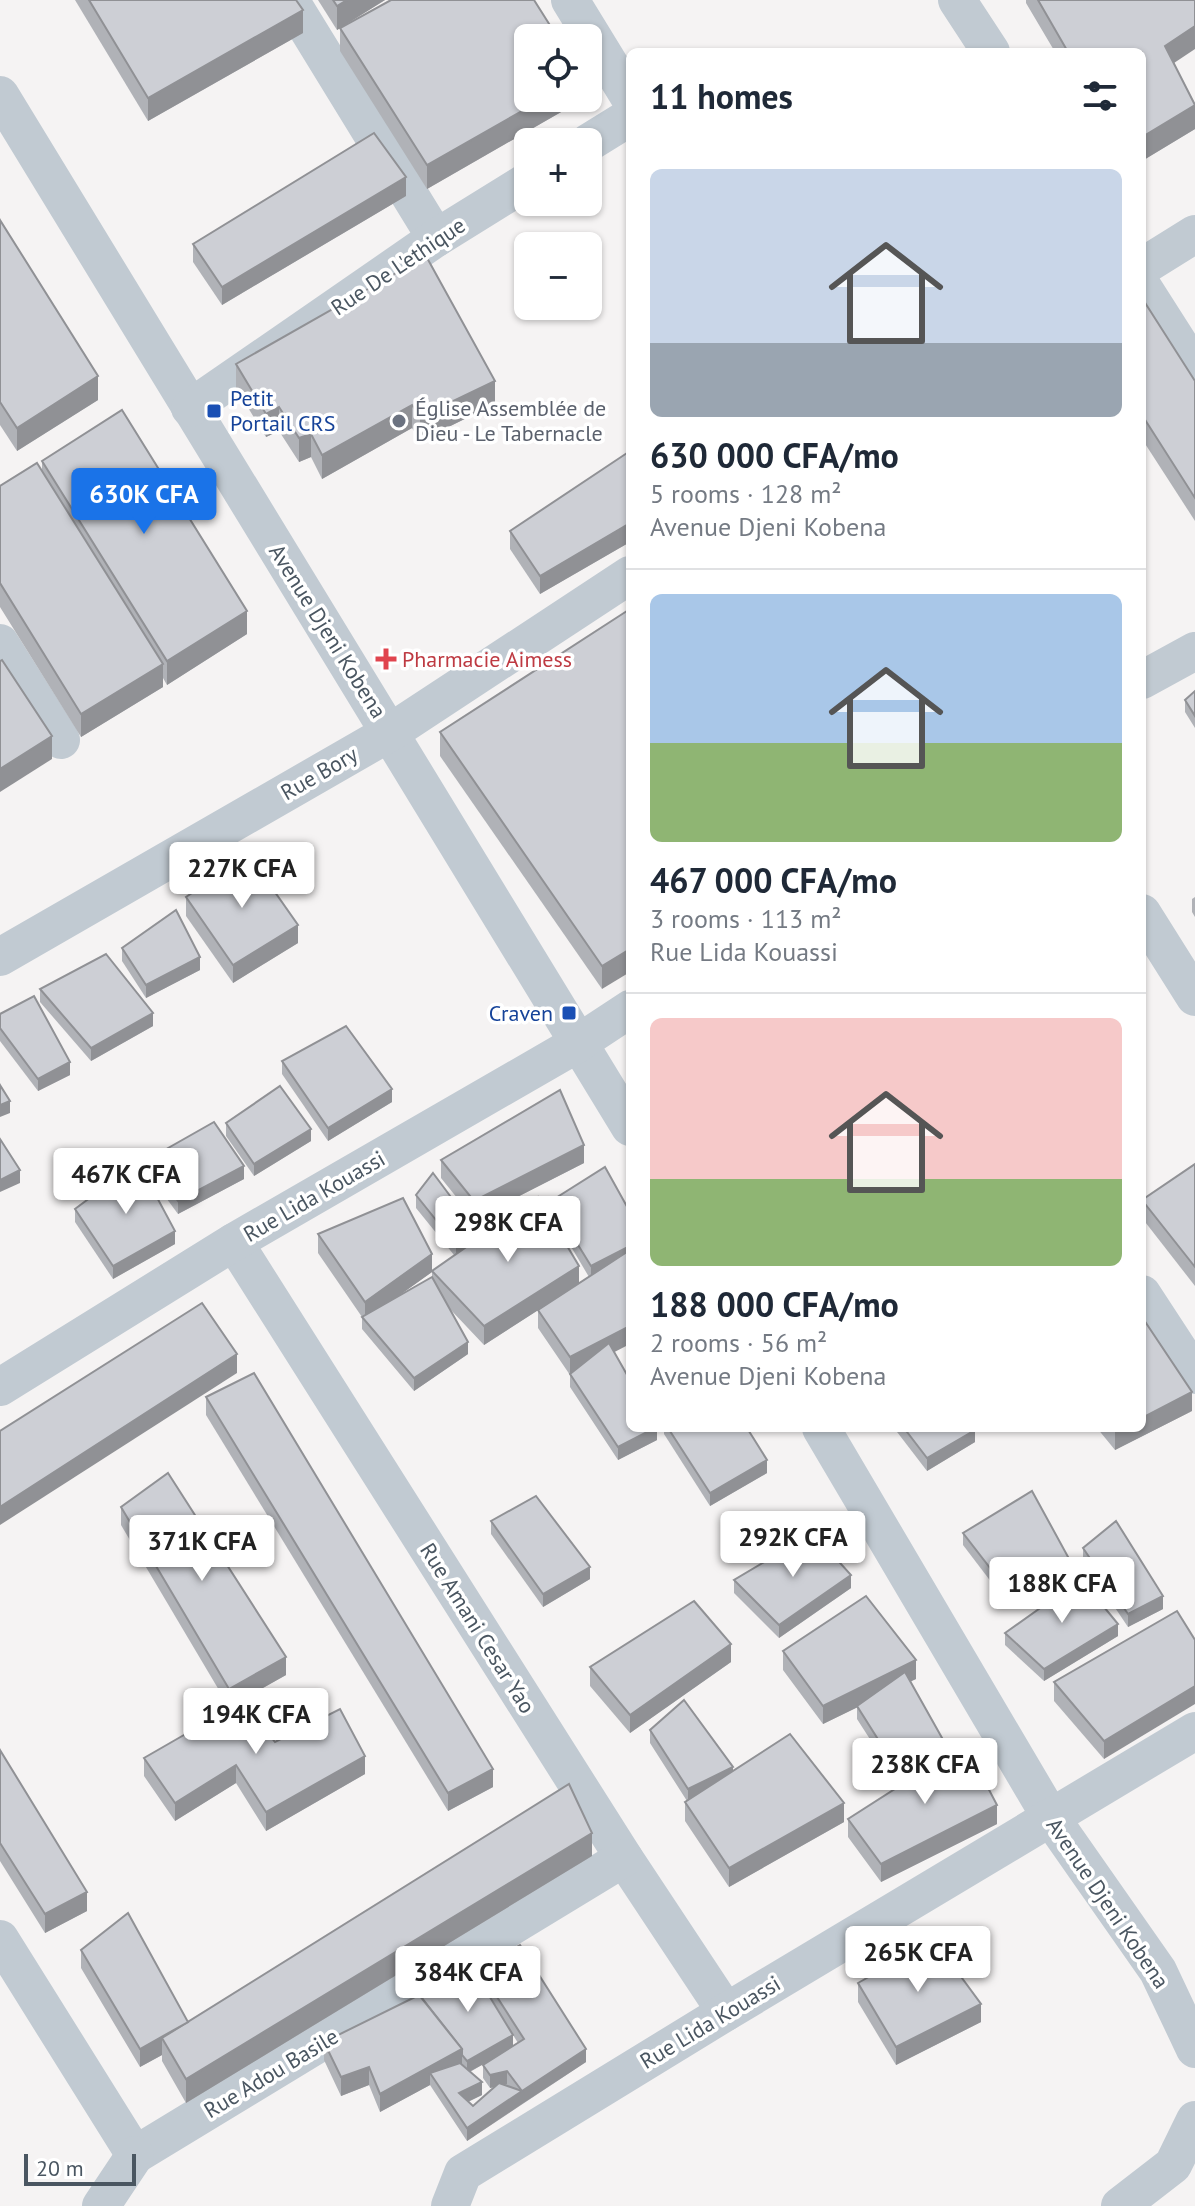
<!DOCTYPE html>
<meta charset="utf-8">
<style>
body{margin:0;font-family:"PT Sans",sans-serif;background:#f2f2f3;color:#1f2937;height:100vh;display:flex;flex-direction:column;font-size:30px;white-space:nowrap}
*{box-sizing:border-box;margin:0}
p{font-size:26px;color:#747a83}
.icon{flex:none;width:44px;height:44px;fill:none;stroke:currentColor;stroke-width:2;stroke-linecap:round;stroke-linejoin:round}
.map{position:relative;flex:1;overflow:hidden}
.details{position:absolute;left:626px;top:48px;width:520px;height:1384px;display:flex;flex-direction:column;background:#fff;border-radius:12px;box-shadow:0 2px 6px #0004}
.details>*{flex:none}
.controls{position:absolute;left:514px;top:24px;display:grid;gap:16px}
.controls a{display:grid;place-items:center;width:88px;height:88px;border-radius:12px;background:#fff;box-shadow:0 2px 6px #0004;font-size:40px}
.scale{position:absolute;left:24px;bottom:20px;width:112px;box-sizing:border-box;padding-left:8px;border:4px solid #4a5661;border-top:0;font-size:22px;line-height:28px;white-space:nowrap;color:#4a5661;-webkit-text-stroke:6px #fff;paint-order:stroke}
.price{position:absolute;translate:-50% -68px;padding:0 18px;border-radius:8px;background:#fff;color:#222;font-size:26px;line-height:52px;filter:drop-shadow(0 2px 4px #0008)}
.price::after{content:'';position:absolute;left:50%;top:48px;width:24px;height:18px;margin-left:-12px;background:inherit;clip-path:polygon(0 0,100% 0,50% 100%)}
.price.current{background:#1a73e8;color:#fff}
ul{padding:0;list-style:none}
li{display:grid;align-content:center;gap:16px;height:424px;padding:0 24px}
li+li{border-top:2px solid #e0e1e3}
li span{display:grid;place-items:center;height:248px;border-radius:12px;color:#555}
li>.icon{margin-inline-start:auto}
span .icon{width:144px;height:144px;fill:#fffc;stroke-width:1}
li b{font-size:34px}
h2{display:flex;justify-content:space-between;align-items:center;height:96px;padding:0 24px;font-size:34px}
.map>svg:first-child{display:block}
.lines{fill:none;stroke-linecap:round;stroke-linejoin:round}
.minor{stroke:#c1cad2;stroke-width:38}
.wall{fill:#b0b2b7;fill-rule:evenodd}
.shaded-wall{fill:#909195}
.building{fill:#cdcfd5;stroke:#909195;stroke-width:2}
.transit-dot{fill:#1a4fb4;stroke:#fff;stroke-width:3}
.worship-dot{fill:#6b7280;stroke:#fff;stroke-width:3}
.health-dot{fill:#e0444e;stroke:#fff;stroke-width:3}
.labels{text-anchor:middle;stroke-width:7;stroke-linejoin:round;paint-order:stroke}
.street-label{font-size:22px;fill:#4a5661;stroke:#fff}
.transit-label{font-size:22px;fill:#164399;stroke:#fff;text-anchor:start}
.worship-label{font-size:22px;fill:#5b616d;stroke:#fff;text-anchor:start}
.health-label{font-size:22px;fill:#be3a42;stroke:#fff;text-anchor:start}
</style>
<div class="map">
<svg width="1195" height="2206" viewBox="0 0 1195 2206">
<rect width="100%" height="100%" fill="#f5f3f3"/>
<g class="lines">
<g class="minor">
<path d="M290,0L436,238"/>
<path d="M570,0L630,98"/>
<path d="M957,0L991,52"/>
<path d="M0,95L630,1127"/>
<path d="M588,143L630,117"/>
<path d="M1142,267L1195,234"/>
<path d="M1142,286L1195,369"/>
<path d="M190,408L436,238L528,181"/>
<path d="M0,643L61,740"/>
<path d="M1142,680L1195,651"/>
<path d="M1142,913L1195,997"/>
<path d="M0,957L391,732L630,575"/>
<path d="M234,1242L624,1858L726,2012"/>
<path d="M1142,1294L1195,1375"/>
<path d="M0,1387L234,1242L577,1044L630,1009"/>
<path d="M821,1428L1051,1818L1158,1971L1195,2049"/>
<path d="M0,1939L135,2155L624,1858"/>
<path d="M101,2206L135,2155"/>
<path d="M450,2206L463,2173L726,2012L1195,1731"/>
<path d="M1120,2206L1173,2165L1195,2120"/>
</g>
</g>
<g class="wall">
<path d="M75,0H296L303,33L148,121Z"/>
<path d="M318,0H385L337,30Z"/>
<path d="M1026,0H1195L1174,63L1195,104V129L1142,161V52H1055L1026,3Z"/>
<path d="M340,28L582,98V100L427,189L340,51Z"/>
<path d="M406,196L222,305L193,262V244Z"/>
<path d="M0,220L98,400L17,451L0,425Z"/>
<path d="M1142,298L1195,381V521L1142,439Z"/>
<path d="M236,364L495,404L420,441L412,428L322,479L311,457L299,462L279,431L266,437L236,388Z"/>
<path d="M630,451V542L540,594L510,549V531Z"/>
<path d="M42,461L247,634L167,685L163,678V687L81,737L0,607V486L42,471Z"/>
<path d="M630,609L602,989L440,756V732Z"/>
<path d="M1195,691V728L1185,712V700Z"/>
<path d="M186,897L298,943L233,983L186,916Z"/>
<path d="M1195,897V917L1192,912V899Z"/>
<path d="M122,948L200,970L146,998L122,961Z"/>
<path d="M40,989L153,1026L91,1061L40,1002Z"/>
<path d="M0,1014L70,1075L38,1091L0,1041Z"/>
<path d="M282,1061L392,1102L328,1141L282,1074Z"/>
<path d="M226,1123L311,1141L254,1176L226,1136Z"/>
<path d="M147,1160L244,1179L178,1214L147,1172Z"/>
<path d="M441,1160L584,1163L474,1219L441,1178Z"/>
<path d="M1195,1164V1286L1142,1218V1200Z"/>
<path d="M605,1167L614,1352L657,1428V1440L618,1460L570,1387V1375L538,1328V1310L484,1345L449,1308L468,1354L414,1391L362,1329V1317L318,1253V1234L432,1271L454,1255L416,1208V1195L477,1240L579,1283L589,1277L551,1213V1201ZM432,1272V1277L401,1294Z"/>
<path d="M75,1209L175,1244L113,1279L75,1222Z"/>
<path d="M630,1352V1371L627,1367V1354Z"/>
<path d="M206,1397L493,1787L448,1811L206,1415Z"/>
<path d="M1192,1411L1115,1450L1097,1428H1142Z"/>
<path d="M664,1428H747L767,1473L710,1506L664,1434Z"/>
<path d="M894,1428H974L975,1442L927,1471Z"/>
<path d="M121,1507L286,1675L229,1707L121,1525Z"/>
<path d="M491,1521L590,1579L543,1607L491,1534Z"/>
<path d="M963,1533L1073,1578L1011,1608L963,1545Z"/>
<path d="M1083,1548L1163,1609L1128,1627L1083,1560Z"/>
<path d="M734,1580L851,1588L779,1638L734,1593Z"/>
<path d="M1005,1633L1118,1636L1044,1681L1005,1645Z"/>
<path d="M1195,1640L1104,1759L1054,1701V1682Z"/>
<path d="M783,1651L916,1679L910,1681L946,1757L997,1824L881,1882L848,1837V1819L942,1759L893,1775L857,1719V1707L823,1724L783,1670Z"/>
<path d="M731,1662L630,1733L590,1686V1667Z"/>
<path d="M650,1730L733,1771L844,1822L729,1887L685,1821V1802L687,1801L650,1743Z"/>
<path d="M275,1742L365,1774L266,1831L236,1783L175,1821L144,1776V1758Z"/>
<path d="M0,1750L87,1911L45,1933L0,1861Z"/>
<path d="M592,1856L186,2103L162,2061V2055L140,2067L81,1968V1950L188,2022Z"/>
<path d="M479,1969L586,2062L467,2141L430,2085L380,2112L369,2085L341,2096L324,2060V2042L422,1998L479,1980ZM513,2035L518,2043L513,2046ZM492,2059L483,2065V2078L490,2088L495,2087L473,2106L468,2102L482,2095L470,2072Z"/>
<path d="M858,1983L981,2022L896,2065L858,2002Z"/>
</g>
<g class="shaded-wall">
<path d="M347,0H385L337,30V6Z"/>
<path d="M303,10V33L148,121V98Z"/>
<path d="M1195,26V49L1165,69V46Z"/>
<path d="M545,98H582V100L427,189V165Z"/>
<path d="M1195,105V129L1142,161V137Z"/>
<path d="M406,177V196L222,305V287Z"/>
<path d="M98,376V400L17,451V428Z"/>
<path d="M495,381V404L420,441V417Z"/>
<path d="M412,405V428L322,479V455Z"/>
<path d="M279,407V431L266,437V414Z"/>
<path d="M311,434V457L299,462V438Z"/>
<path d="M630,523V542L540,594V576Z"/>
<path d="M247,611V634L167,685V661Z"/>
<path d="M163,664V687L81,737V714Z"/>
<path d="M52,736V759L0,792V769Z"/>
<path d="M298,925V943L233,983V965Z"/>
<path d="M630,949V972L602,989V966Z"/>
<path d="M200,957V970L146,998V985Z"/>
<path d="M1144,1005V1018L1142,1019V1006Z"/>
<path d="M153,1013V1026L91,1061V1048Z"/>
<path d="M70,1062V1075L38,1091V1079Z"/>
<path d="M392,1089V1102L328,1141V1128Z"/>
<path d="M10,1101V1113L0,1117V1105Z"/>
<path d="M311,1129V1141L254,1176V1164Z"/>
<path d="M584,1145V1163L474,1219V1201Z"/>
<path d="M244,1166V1179L178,1214V1201Z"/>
<path d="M20,1170V1183L0,1192V1180Z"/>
<path d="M175,1231V1244L113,1279V1266Z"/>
<path d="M477,1232V1244L456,1258V1245Z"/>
<path d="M630,1246V1258L591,1279V1266Z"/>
<path d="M432,1254V1272L365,1320V1302Z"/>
<path d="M579,1266V1284L484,1345V1326Z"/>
<path d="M630,1326V1344L570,1375V1357Z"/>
<path d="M468,1342V1354L414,1391V1378Z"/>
<path d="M237,1354V1373L0,1525V1507Z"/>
<path d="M1192,1392V1411L1115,1450V1432L1122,1428H1142V1418Z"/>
<path d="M655,1428H657V1440L618,1460V1447Z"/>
<path d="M975,1430V1442L927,1471V1458Z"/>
<path d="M767,1460V1473L710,1506V1493Z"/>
<path d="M1073,1566V1578L1011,1608V1595Z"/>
<path d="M590,1567V1579L543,1607V1594Z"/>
<path d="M851,1575V1588L779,1638V1625Z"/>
<path d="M1163,1596V1609L1128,1627V1614Z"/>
<path d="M1118,1624V1636L1044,1681V1669Z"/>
<path d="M731,1644V1662L630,1733V1715Z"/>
<path d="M286,1657V1675L229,1707V1689Z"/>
<path d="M916,1660V1679L823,1724V1706Z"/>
<path d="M1195,1686V1704L1104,1759V1741Z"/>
<path d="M946,1745V1758L893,1775V1763Z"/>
<path d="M365,1756V1774L266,1831V1812Z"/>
<path d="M236,1765V1783L175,1821V1803Z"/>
<path d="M733,1767V1780L688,1802V1789Z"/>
<path d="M493,1769V1787L448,1811V1793Z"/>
<path d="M844,1803V1822L729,1887V1868Z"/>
<path d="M997,1805V1824L881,1882V1864Z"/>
<path d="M592,1833V1856L186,2103V2079Z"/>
<path d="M87,1892V1911L45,1933V1914Z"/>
<path d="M981,2004V2022L896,2065V2047Z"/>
<path d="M188,2022L162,2038V2055L140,2067V2049Z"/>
<path d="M513,2035V2048L467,2073V2061Z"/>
<path d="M462,2049V2068L430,2073V2085L380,2112V2094Z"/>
<path d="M586,2049V2062L522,2104V2091Z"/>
<path d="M369,2067V2085L341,2096V2077Z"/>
<path d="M507,2071V2084L490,2088V2075Z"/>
<path d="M482,2082V2095L459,2106V2093Z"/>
<path d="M522,2091V2104L467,2141V2128Z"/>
</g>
<g class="building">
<path d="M89,0H296L303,10L148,98Z"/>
<path d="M333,0H347L337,6Z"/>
<path d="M391,0H534L558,38H528V98H545L427,165L340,28Z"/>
<path d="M1038,0H1195V26L1165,46L1195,105L1142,137V52H1068Z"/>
<path d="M374,133L406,177L222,287L193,244Z"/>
<path d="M0,220L98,376L17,428L0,402Z"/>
<path d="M426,256L495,381L420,417L412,405L322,455L311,434L299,438L279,407L266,414L236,364Z"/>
<path d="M1142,298L1195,381V498L1142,415Z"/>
<path d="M122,410L247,611L167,661L42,461Z"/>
<path d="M630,451V523L540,576L510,531Z"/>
<path d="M37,463L163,664L81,714L0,583V486Z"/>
<path d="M630,609V949L602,966L440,732Z"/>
<path d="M2,660L52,736L0,769V661Z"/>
<path d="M1195,691V716L1185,700Z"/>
<path d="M249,855L298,925L233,965L186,897Z"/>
<path d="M176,910L200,957L146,985L122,948Z"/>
<path d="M106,954L153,1013L91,1048L40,989Z"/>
<path d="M34,996L70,1062L38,1079L0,1028V1014Z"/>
<path d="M346,1026L392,1089L328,1128L282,1061Z"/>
<path d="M0,1085L10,1101L0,1105Z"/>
<path d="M280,1086L311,1129L254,1164L226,1123Z"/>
<path d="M560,1090L584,1145L474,1201L441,1160Z"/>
<path d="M214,1122L244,1166L178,1201L147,1160Z"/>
<path d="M0,1139L20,1170L0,1180Z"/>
<path d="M138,1162L175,1231L113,1266L75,1209Z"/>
<path d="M1195,1164V1267L1142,1200Z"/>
<path d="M605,1167L630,1212V1246L591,1266L551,1201Z"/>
<path d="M433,1173L477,1232L456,1245L416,1195Z"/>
<path d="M538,1197L579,1266L484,1326L432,1271Z"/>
<path d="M403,1198L432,1254L365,1302L318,1234Z"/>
<path d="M630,1250V1326L570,1357L538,1310Z"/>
<path d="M432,1277L468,1342L414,1378L362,1317Z"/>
<path d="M202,1303L237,1354L0,1507V1431Z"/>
<path d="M1144,1320L1192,1392L1142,1418V1321Z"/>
<path d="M609,1343L630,1380V1428H655L618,1447L570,1374Z"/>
<path d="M254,1373L493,1769L448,1793L206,1397Z"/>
<path d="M668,1428H747L767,1460L710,1493Z"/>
<path d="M904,1428H974L975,1430L927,1458Z"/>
<path d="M168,1473L286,1657L229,1689L121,1507Z"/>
<path d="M1032,1491L1073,1566L1011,1595L963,1533Z"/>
<path d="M536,1496L590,1567L543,1594L491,1521Z"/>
<path d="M1116,1521L1163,1596L1128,1614L1083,1548Z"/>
<path d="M813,1533L851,1575L779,1625L734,1580Z"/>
<path d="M1081,1579L1118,1624L1044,1669L1005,1633Z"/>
<path d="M866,1596L916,1660L823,1706L783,1651Z"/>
<path d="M694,1601L731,1644L630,1715L590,1667Z"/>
<path d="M1177,1611L1195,1640V1686L1104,1741L1054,1682Z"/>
<path d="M905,1672L946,1745L893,1763L857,1706Z"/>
<path d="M684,1700L733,1767L688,1789L650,1730Z"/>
<path d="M243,1701L275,1742L340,1709L365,1756L266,1812L236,1765L175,1803L144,1758Z"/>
<path d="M790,1734L844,1803L729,1868L685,1802Z"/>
<path d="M965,1744L997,1805L881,1864L848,1819Z"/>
<path d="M0,1750L87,1892L45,1914L0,1843Z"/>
<path d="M569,1784L592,1833L186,2079L162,2038Z"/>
<path d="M128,1913L188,2022L140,2049L81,1950Z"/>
<path d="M934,1940L981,2004L896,2047L858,1983Z"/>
<path d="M520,1945L586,2049L522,2091L507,2071L490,2075L483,2065L524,2039L479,1969Z"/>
<path d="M471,1966L513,2035L467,2061L462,2055V2049L422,1998Z"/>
<path d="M419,1995L462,2049L380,2094L369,2067L341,2077L324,2042Z"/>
<path d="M460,2063L482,2082L459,2093L473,2106L499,2083L522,2091L467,2128L430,2073Z"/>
</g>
<g class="transit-dot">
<rect x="206" y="403" width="16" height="16" rx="4"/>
<rect x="561" y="1005" width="16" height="16" rx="4"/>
</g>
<circle class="worship-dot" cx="399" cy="421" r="8"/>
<path class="health-dot" d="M382 647h8v8h8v8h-8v8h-8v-8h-8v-8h8z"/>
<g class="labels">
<g class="street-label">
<text transform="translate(398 266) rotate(-34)" y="8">Rue De L'ethique</text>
<text transform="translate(328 631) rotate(58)" y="8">Avenue Djeni Kobena</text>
<text transform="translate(319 773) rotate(-30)" y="8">Rue Bory</text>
<text transform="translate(314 1196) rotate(-30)" y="8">Rue Lida Kouassi</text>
<text transform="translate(478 1628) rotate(58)" y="8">Rue Amani Cesar Yao</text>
<text transform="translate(1108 1903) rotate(56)" y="8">Avenue Djeni Kobena</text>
<text transform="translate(710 2022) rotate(-31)" y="8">Rue Lida Kouassi</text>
<text transform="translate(271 2073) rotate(-31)" y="8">Rue Adou Basile</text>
</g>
<g class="transit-label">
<text x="230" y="406">Petit<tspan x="230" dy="25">Portail CRS</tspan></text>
<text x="553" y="1021" text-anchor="end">Craven</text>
</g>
<g class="worship-label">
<text x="415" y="416">Église Assemblée de<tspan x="415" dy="25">Dieu - Le Tabernacle</tspan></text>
</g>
<g class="health-label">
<text x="402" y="667">Pharmacie Aimess</text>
</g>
</g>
</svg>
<div class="controls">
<a><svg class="icon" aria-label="locate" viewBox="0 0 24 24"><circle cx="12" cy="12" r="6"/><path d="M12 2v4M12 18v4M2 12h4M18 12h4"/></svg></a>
<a>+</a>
<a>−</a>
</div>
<div class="scale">20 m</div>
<b class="price current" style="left:144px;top:536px">630K CFA</b>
<b class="price" style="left:242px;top:910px">227K CFA</b>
<b class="price" style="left:126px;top:1216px">467K CFA</b>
<b class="price" style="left:508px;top:1264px">298K CFA</b>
<b class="price" style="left:793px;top:1579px">292K CFA</b>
<b class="price" style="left:202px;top:1583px">371K CFA</b>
<b class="price" style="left:1062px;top:1625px">188K CFA</b>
<b class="price" style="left:256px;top:1756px">194K CFA</b>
<b class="price" style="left:925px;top:1806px">238K CFA</b>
<b class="price" style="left:918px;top:1994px">265K CFA</b>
<b class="price" style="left:468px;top:2014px">384K CFA</b>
<section class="details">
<h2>11 homes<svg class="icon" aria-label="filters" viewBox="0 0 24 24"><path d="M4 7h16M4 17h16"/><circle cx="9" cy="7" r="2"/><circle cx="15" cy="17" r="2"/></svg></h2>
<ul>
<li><span style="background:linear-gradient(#c9d6e8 70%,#9aa5b1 0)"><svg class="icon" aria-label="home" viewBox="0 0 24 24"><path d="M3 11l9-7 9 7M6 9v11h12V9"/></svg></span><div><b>630 000 CFA/mo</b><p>5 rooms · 128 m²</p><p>Avenue Djeni Kobena</p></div></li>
<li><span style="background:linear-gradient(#a9c7e8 60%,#8fb573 0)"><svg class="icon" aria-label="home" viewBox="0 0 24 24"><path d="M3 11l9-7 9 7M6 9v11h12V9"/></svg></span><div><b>467 000 CFA/mo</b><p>3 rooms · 113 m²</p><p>Rue Lida Kouassi</p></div></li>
<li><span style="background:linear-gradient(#f6c9c9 65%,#8fb573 0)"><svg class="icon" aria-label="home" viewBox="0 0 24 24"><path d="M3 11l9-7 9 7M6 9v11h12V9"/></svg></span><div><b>188 000 CFA/mo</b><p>2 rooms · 56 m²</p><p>Avenue Djeni Kobena</p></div></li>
</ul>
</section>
</div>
